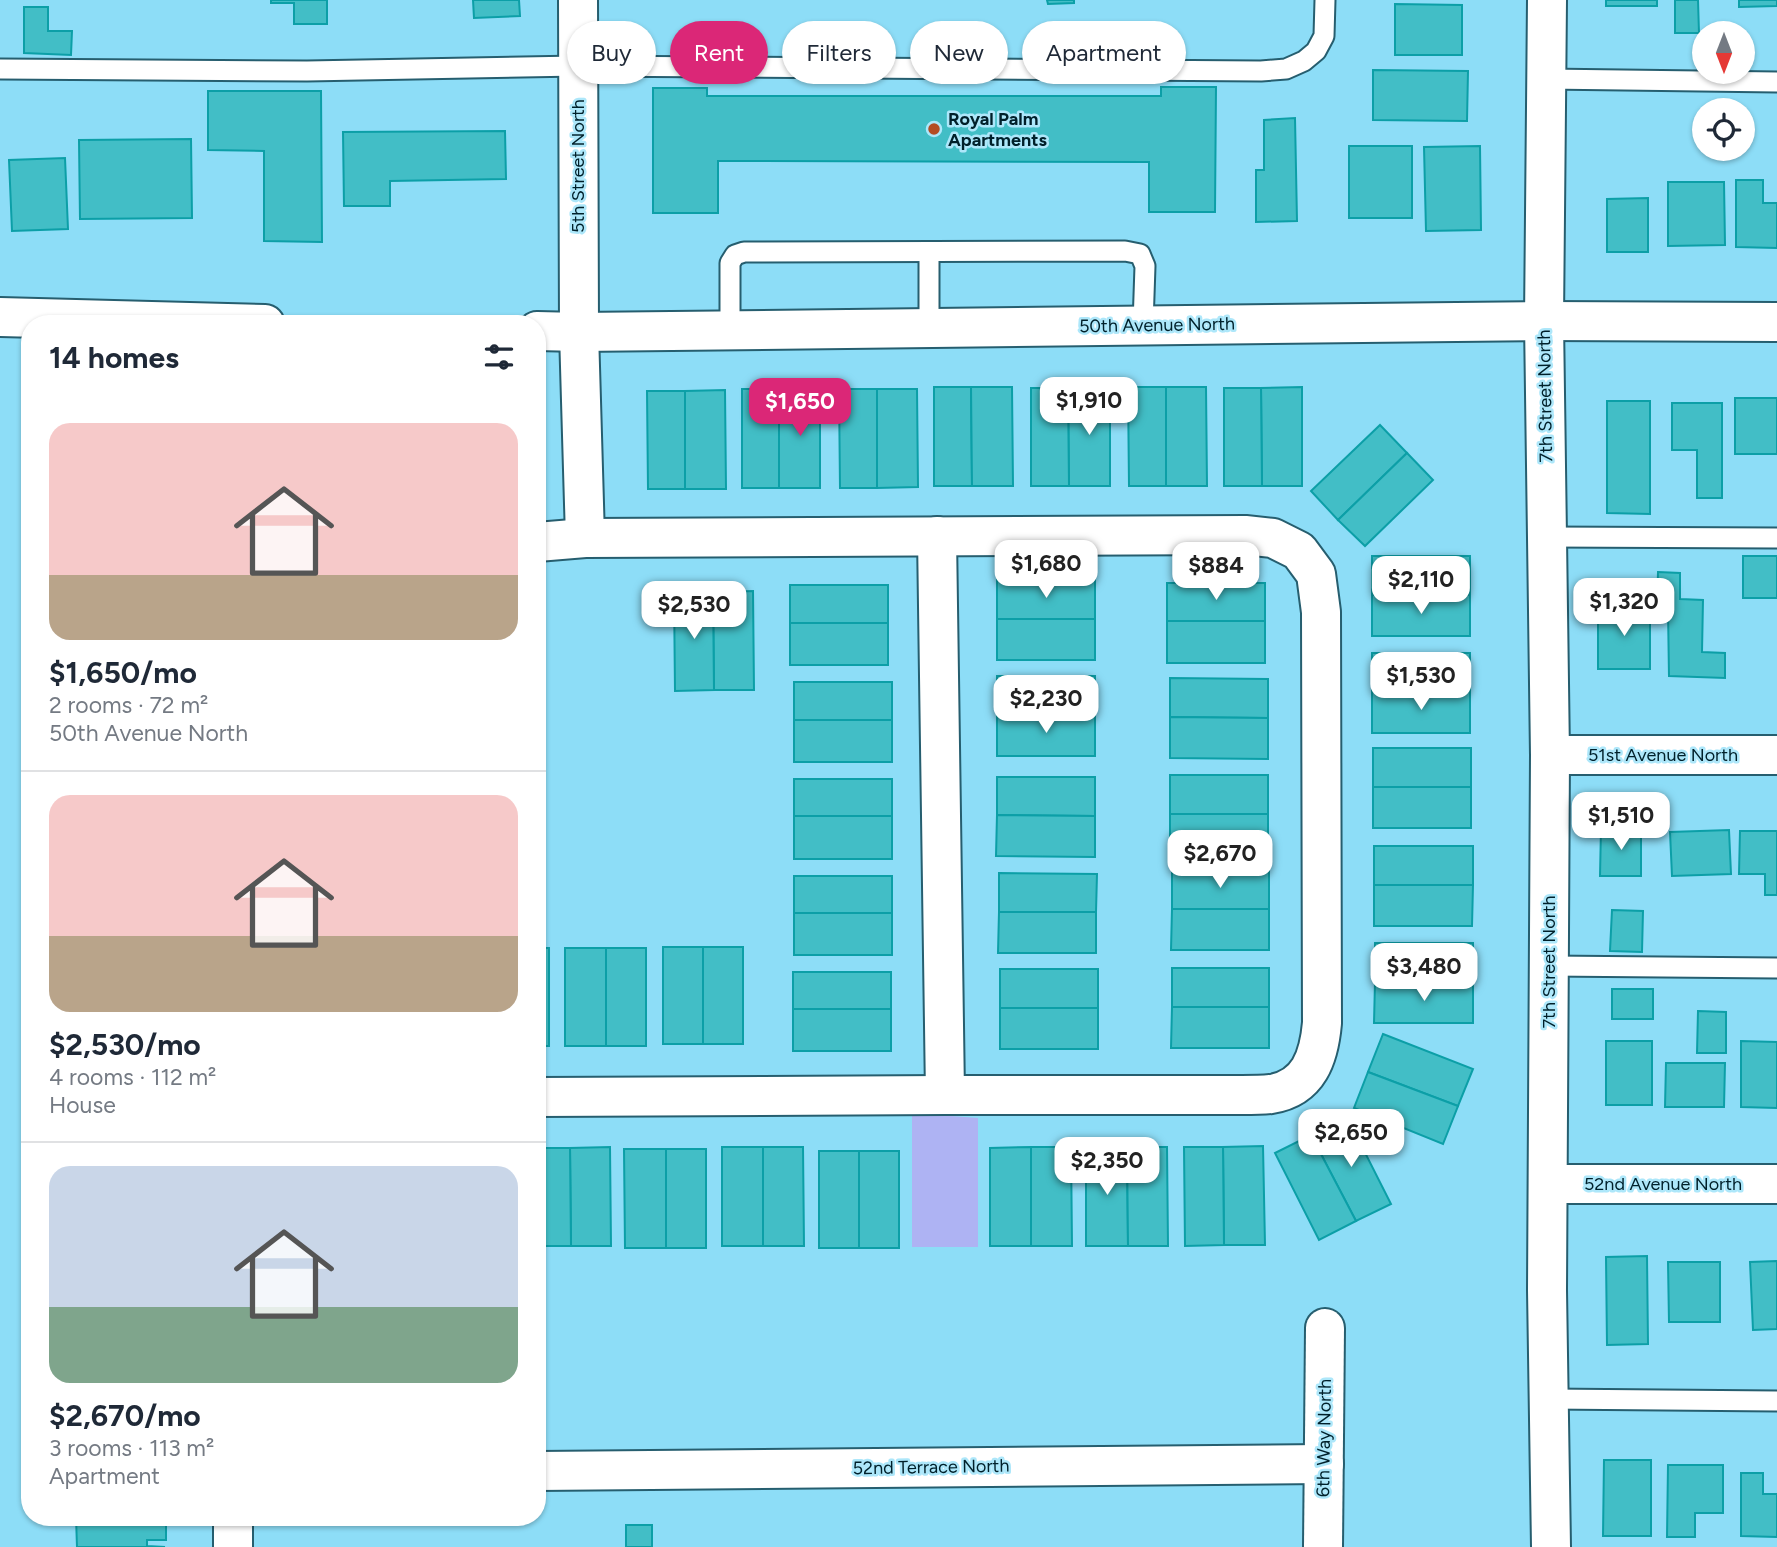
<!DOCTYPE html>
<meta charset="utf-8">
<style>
body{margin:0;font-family:Figtree,sans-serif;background:#f2f2f3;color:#1f2937;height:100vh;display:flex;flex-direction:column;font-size:26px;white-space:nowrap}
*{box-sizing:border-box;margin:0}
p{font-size:23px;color:#747a83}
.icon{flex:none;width:38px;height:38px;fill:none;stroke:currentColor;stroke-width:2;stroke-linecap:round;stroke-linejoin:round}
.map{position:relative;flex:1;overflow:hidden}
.side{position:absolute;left:21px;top:315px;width:525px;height:1211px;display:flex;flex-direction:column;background:#fff;border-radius:28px;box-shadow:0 2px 5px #0004}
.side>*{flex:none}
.guide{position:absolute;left:567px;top:21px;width:665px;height:63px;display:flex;gap:14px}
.needle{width:46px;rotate:180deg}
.controls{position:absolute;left:1692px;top:21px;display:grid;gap:14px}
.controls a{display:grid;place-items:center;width:63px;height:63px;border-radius:50%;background:#fff;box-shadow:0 2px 5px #0004;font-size:35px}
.price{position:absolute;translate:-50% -60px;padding:0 16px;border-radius:14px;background:#fff;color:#222;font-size:23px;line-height:46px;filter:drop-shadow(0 2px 4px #0008)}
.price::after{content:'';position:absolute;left:50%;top:42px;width:21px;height:16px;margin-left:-10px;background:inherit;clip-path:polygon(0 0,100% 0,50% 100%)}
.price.active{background:#db2777;color:#fff}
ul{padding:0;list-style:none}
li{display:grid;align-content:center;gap:14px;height:371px;padding:0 28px}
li+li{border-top:2px solid #e0e1e3}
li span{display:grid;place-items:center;height:217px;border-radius:21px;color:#555}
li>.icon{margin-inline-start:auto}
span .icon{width:126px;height:126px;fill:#fffc;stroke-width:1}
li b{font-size:30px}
h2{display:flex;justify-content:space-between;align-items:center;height:84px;padding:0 28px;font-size:30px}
.tag{padding:0 24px;border-radius:32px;background:#fff;box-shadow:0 2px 5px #0004;font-size:24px;line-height:63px}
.tag.active{background:#db2777;color:#fff}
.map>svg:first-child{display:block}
.green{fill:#aeb3f3}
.building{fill:#42bec6;stroke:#0c9fa7;stroke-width:2}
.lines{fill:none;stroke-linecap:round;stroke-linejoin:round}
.lane-casing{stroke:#265e6f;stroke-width:23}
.street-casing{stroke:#265e6f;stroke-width:42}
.lane{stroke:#fff;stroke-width:19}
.street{stroke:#fff;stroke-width:38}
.poi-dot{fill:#b34c23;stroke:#ade7fa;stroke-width:2.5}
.labels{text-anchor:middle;stroke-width:5;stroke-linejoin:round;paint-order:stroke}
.poi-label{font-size:18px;font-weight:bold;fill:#00202a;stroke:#ade7fa;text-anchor:start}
.street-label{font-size:18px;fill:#00202a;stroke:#ade7fa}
</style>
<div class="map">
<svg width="1777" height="1547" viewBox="0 0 1777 1547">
<rect width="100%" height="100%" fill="#8dddf7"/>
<path class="green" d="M912,1113L978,1118V1247H912Z"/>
<g class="building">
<path d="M271,0H327V24H294V3H271Z"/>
<path d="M473,0H519L520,16L474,18Z"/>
<path d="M1047,0H1074V3L1048,4Z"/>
<rect x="1606" y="0" width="51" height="6"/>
<path d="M1675,0H1698L1699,33H1675Z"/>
<path d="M1739,0H1777V6L1739,7Z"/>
<path d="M1395,4L1462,5V55H1395Z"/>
<path d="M24,7H48V31H72L71,55L24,53Z"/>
<path d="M1373,70L1468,71L1467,121L1373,120Z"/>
<path d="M1161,87H1216L1215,212H1149V162L718,161V213H653V88H707V96H1161Z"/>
<path d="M208,91H321L322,242L264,241V151L208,150Z"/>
<path d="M1295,118L1297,221L1256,222V170H1264V120Z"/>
<path d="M505,131L506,179L390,181V206H344L343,132Z"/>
<path d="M191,139L192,218L80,219L79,140Z"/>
<rect x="1349" y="146" width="63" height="72"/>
<path d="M1480,146L1481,230L1426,231L1424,147Z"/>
<path d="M65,158L68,229L12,231L9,160Z"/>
<path d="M1736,180H1763V203H1777V248L1736,247Z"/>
<path d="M1668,182H1724L1725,245L1668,246Z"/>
<path d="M1648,198V252H1607V199Z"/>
<path d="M934,387H971L972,486H934Z"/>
<path d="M971,387H1012L1013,486H972Z"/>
<path d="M1110,387V486H1069L1068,388Z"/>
<path d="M1128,387H1166V486H1129Z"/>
<path d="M1166,387H1206L1207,486H1166Z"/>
<path d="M1302,387V486H1262L1261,388Z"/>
<path d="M1031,388H1068L1069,486H1031Z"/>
<path d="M1224,388H1261L1262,486H1224Z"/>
<rect x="742" y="389" width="37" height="99"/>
<rect x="779" y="389" width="41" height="99"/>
<path d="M839,389H877V488H840Z"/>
<path d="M877,389H917L918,487L877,488Z"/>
<path d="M725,390L726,489H685V391Z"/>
<path d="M647,391H685V489H648Z"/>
<rect x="1735" y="398" width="42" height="56"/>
<path d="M1607,401H1650V514L1607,513Z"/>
<path d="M1672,403H1722V498H1697V450H1672Z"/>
<path d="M1380,425L1407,453L1338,520L1311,491Z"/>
<path d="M1407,453L1433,480L1365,546L1338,520Z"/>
<rect x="1372" y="556" width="98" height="39"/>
<rect x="1743" y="556" width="34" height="42"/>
<path d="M1658,572L1680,573V599L1703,600L1702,652L1725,653V678L1669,676L1668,610L1657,609Z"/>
<rect x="997" y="580" width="98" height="39"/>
<rect x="1167" y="583" width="98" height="38"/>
<rect x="790" y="585" width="98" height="38"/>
<path d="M753,591L754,690H714L713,592Z"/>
<path d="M674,592H713L714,690L675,691Z"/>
<rect x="1372" y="595" width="98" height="41"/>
<rect x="1598" y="608" width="52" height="61"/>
<rect x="997" y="619" width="98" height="41"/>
<rect x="1167" y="621" width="98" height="42"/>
<rect x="790" y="623" width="98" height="42"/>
<rect x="1372" y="653" width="98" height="39"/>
<rect x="997" y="676" width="98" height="39"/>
<path d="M1170,678L1268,679V718L1170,717Z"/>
<rect x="794" y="682" width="98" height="38"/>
<rect x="1372" y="692" width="98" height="41"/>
<rect x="997" y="715" width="98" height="41"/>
<path d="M1170,717L1268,718V759L1170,758Z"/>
<rect x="794" y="720" width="98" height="42"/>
<rect x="1373" y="748" width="98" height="39"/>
<rect x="1170" y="775" width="98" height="39"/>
<path d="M997,777H1095V816L997,815Z"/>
<rect x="794" y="779" width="98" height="37"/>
<rect x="1373" y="787" width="98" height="41"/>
<rect x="1170" y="814" width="98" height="41"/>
<path d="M997,815L1095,816V857L996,856Z"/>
<rect x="794" y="816" width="98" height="43"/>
<path d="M1601,828H1641V876H1600Z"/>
<path d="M1729,830L1731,874L1672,876L1670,832Z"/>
<path d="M1740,831H1777V895H1765V874H1739Z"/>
<rect x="1374" y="846" width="99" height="39"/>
<rect x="1172" y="870" width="97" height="39"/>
<path d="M999,873L1097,874L1096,912H999Z"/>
<rect x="794" y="876" width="98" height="37"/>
<path d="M1374,885H1473L1472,926H1374Z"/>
<path d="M1172,909H1269V950H1171Z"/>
<path d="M1612,910L1643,911L1642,952L1610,951Z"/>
<path d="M999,912H1096V953H998Z"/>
<rect x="794" y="913" width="98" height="42"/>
<rect x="1375" y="943" width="98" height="39"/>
<rect x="663" y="947" width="40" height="97"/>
<rect x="703" y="947" width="40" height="97"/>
<rect x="537" y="948" width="12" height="98"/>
<rect x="565" y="948" width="41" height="98"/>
<rect x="606" y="948" width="40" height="98"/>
<rect x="1172" y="968" width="97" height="39"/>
<rect x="1000" y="969" width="98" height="39"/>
<rect x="793" y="972" width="98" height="37"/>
<path d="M1375,982H1473V1023H1374Z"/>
<rect x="1612" y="989" width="41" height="30"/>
<path d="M1172,1007H1269V1048H1171Z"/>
<rect x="1000" y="1008" width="98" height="41"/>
<rect x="793" y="1009" width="98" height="42"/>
<path d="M1698,1011L1726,1012V1053H1697Z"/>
<path d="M1383,1034L1473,1069L1458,1106L1368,1072Z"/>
<rect x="1606" y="1041" width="46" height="64"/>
<path d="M1741,1041L1777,1042V1108L1741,1107Z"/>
<path d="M1666,1063H1725L1724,1107H1665Z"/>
<path d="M1368,1072L1458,1106L1443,1144L1354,1108Z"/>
<path d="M1347,1117L1391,1204L1356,1221L1311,1135Z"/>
<path d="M1311,1135L1356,1221L1319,1240L1275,1153Z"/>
<path d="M1263,1146L1265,1245H1224L1223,1147Z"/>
<path d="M610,1147L611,1246H571L570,1148Z"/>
<rect x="722" y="1147" width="41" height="99"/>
<path d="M763,1147H803L804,1246H763Z"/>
<path d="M1031,1147H1071L1072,1246H1031Z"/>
<path d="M1031,1147V1246H990V1148Z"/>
<path d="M1127,1147L1128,1246H1086V1148Z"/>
<path d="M1127,1147H1167L1168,1246H1128Z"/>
<path d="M1184,1147H1223L1224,1245L1185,1246Z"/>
<path d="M537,1148H570L571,1246H537Z"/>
<path d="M624,1149H666V1248H625Z"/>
<rect x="666" y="1149" width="40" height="99"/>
<rect x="819" y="1151" width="40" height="97"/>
<rect x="859" y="1151" width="40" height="97"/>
<path d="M1647,1256L1648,1344L1607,1345L1606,1257Z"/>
<path d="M1777,1261V1329L1753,1330L1750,1262Z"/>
<path d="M1668,1262H1720V1322H1669Z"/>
<path d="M1604,1460H1651V1536H1603Z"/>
<path d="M1668,1465H1723V1513H1695V1537H1667Z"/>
<path d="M1741,1473H1763V1494H1777V1537L1741,1536Z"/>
<path d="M76,1517H166V1540H147V1546L165,1547H77Z"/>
<rect x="626" y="1525" width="26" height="22"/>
</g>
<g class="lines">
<g class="lane-casing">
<g id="lane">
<path d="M0,69L307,71L578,66L1261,71L1286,69L1304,61L1316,51L1324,36L1325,0"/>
<path d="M1546,79L1777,82"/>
<path d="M929,252V328"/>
<path d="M730,330V263L735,255L744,252L1125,251L1140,254L1145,266L1143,325"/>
<path d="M1547,537L1777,538"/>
<path d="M1549,966L1777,968"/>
<path d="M1549,1399L1777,1401"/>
</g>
</g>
<g class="street-casing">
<g id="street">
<path d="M578,0L579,332L585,538"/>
<path d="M1547,0L1544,321L1550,755L1547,1290L1551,1547"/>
<path d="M0,317L265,324"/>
<path d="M537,331L579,332L1544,321L1777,322"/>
<path d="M937,536L945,1095"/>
<path d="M537,542L585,538L1245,535L1273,538L1299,551L1316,574L1321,612L1322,1023C1319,1057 1309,1088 1271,1094C1261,1095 1252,1095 1242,1095H945L537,1097"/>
<path d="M1550,755H1777"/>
<path d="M1549,1184H1777"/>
<path d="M537,1471L1324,1464"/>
<path d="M233,1517V1547"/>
<path d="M1323,1547L1325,1328"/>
</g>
</g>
<use href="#lane" class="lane"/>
<use href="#street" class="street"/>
</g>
<circle class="poi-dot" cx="934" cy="129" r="7"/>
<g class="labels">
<g class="poi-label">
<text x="948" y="125">Royal Palm<tspan x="948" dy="21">Apartments</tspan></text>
</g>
<g class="street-label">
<text transform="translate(578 166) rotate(-90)" y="6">5th Street North</text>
<text transform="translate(1157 325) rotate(-1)" y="6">50th Avenue North</text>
<text transform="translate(1545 396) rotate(-91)" y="6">7th Street North</text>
<text x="1663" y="761">51st Avenue North</text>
<text transform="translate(1549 962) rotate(-90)" y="6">7th Street North</text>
<text x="1663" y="1190">52nd Avenue North</text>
<text transform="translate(1324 1438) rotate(-89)" y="6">6th Way North</text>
<text transform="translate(931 1467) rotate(-1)" y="6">52nd Terrace North</text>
</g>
</g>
</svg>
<div class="controls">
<a><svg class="needle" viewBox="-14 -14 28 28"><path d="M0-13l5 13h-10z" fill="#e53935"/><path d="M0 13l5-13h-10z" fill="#747a83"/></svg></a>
<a><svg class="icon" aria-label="locate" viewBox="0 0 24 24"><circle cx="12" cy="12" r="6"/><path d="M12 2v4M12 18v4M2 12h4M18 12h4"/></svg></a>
</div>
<b class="price" style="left:1089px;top:437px">$1,910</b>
<b class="price active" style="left:800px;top:438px">$1,650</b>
<b class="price" style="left:1046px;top:600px">$1,680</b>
<b class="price" style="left:1216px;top:602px">$884</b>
<b class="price" style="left:1421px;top:616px">$2,110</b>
<b class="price" style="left:1624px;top:638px">$1,320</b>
<b class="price" style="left:694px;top:641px">$2,530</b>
<b class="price" style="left:1421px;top:712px">$1,530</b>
<b class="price" style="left:1046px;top:735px">$2,230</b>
<b class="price" style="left:1621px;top:852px">$1,510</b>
<b class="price" style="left:1220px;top:890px">$2,670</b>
<b class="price" style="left:1424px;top:1003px">$3,480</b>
<b class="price" style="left:1351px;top:1169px">$2,650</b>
<b class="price" style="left:1107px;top:1197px">$2,350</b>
<div class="guide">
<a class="tag">Buy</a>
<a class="tag active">Rent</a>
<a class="tag">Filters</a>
<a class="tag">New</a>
<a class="tag">Apartment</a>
</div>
<section class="side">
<h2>14 homes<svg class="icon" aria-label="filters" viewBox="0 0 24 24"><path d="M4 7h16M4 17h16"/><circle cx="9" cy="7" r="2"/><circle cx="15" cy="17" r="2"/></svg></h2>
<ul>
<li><span style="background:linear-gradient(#f6c9c9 70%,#b9a48a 0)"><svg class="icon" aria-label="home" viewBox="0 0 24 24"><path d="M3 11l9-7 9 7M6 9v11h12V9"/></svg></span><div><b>$1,650/mo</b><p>2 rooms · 72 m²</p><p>50th Avenue North</p></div></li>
<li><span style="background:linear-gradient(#f6c9c9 65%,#b9a48a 0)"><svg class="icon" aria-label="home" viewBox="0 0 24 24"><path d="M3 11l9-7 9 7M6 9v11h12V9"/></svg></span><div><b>$2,530/mo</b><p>4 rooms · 112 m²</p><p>House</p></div></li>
<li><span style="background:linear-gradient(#c9d6e8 65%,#7fa58c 0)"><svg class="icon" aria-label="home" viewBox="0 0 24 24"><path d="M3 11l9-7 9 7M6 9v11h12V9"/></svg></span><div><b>$2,670/mo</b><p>3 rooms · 113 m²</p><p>Apartment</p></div></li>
</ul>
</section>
</div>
